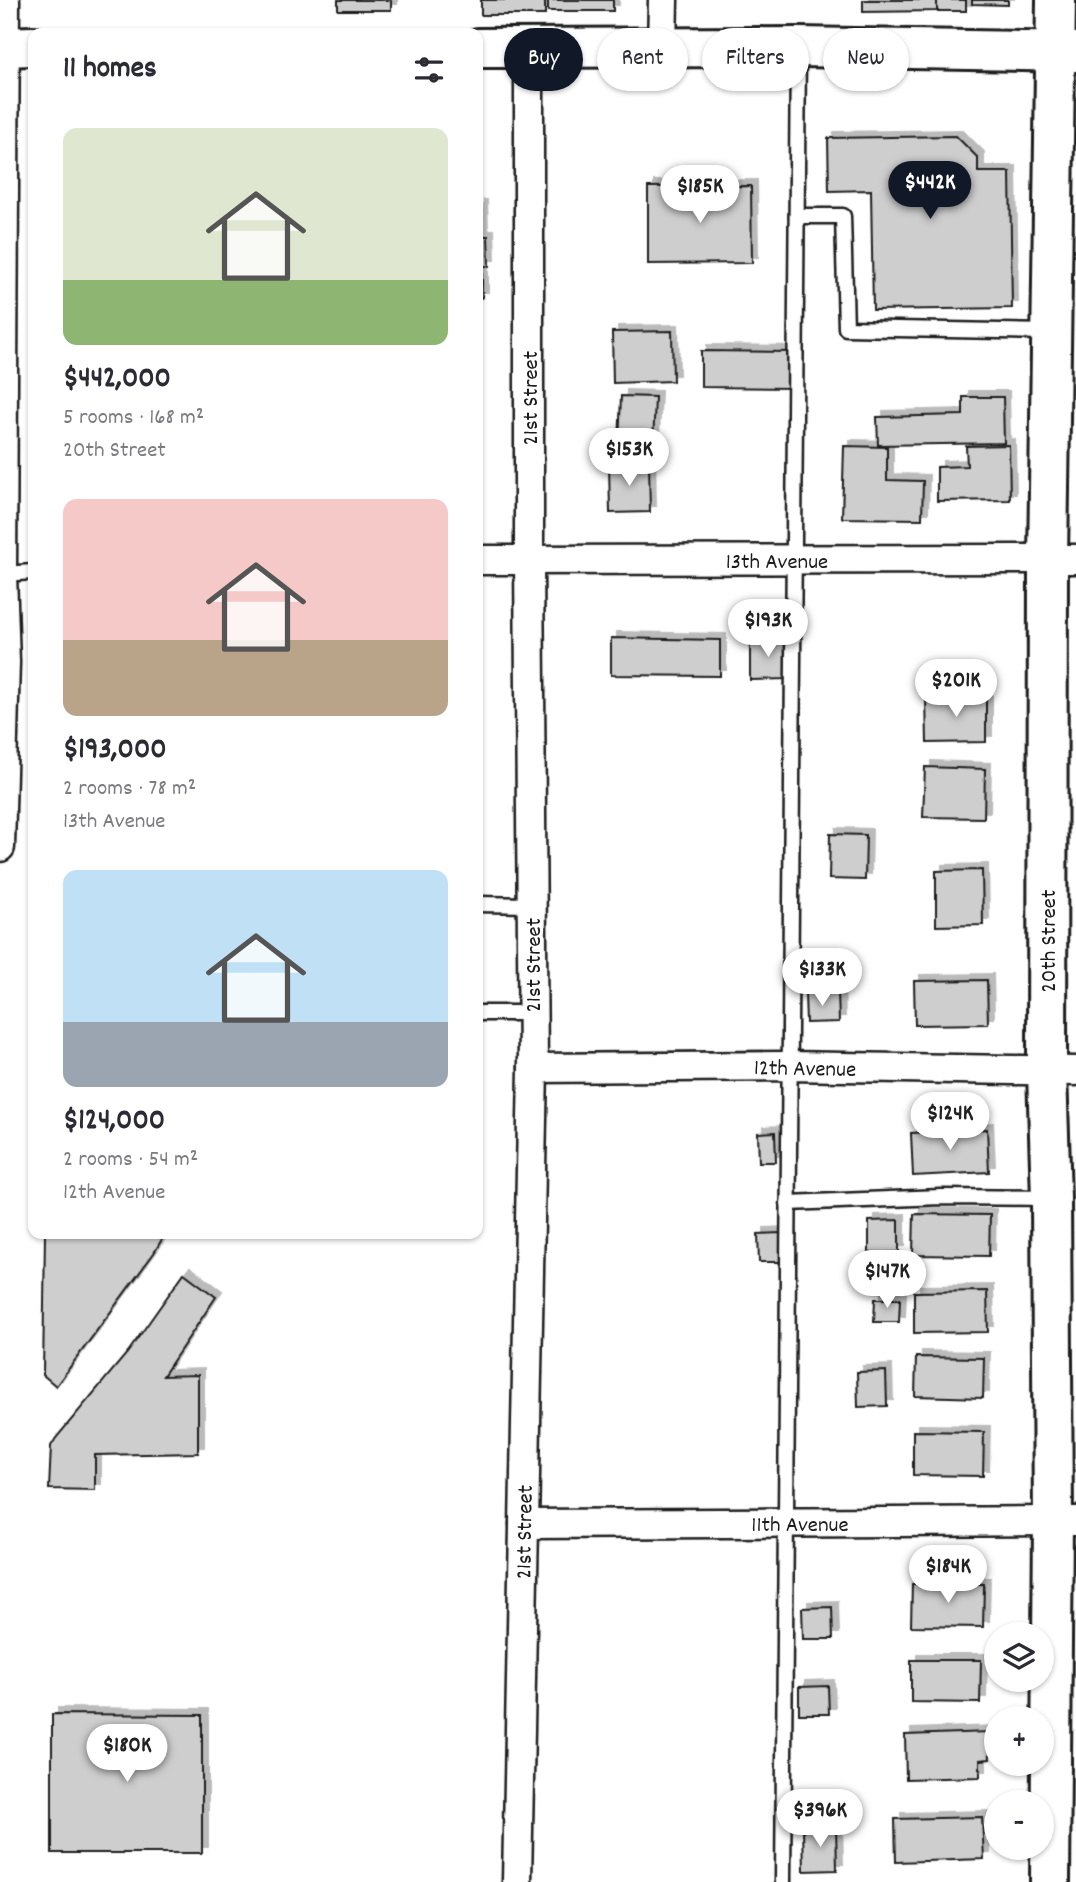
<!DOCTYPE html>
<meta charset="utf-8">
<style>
body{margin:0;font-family:Dekko,sans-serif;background:#f7f7f7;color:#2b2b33;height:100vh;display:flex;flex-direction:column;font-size:26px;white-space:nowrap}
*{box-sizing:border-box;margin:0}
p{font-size:23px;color:#7c7c81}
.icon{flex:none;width:38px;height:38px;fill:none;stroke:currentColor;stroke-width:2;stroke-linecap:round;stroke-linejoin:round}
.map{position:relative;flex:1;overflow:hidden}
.panel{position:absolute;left:28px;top:28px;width:455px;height:1211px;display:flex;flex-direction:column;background:#fff;border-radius:14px;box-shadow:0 2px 5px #0004}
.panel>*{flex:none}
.hud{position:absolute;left:504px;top:28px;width:466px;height:63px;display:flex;gap:14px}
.fabs{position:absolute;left:984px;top:1622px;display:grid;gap:14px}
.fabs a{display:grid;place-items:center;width:70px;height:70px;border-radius:50%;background:#fff;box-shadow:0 2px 5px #0004;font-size:35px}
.price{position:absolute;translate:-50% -60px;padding:0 16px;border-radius:24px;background:#fff;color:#222;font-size:23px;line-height:46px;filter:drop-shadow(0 2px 4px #0008)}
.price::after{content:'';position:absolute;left:50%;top:42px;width:21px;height:16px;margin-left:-10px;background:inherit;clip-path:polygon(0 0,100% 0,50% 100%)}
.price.current{background:#111827;color:#fff}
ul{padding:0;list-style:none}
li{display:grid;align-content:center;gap:14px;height:371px;padding:0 35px}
li span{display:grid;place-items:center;height:217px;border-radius:14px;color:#555}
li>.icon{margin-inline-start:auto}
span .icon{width:126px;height:126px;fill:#fffc;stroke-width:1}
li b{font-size:30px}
h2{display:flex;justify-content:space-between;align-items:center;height:84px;padding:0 35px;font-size:30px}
.chip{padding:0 24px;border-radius:32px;background:#fff;box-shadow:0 2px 5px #0004;font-size:24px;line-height:63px}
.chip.current{background:#111827;color:#fff}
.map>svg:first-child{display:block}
.building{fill:#cecece;stroke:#1c1c1c;stroke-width:2;filter:url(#shadow)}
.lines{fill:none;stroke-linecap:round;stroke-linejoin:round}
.lane-casing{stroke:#1c1c1c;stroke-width:19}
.street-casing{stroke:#1c1c1c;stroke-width:33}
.secondary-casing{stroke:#1c1c1c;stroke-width:44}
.lane{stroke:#fff;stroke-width:14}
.street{stroke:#fff;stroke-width:28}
.secondary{stroke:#fff;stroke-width:38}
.labels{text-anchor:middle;stroke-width:6;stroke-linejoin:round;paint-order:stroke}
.street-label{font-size:23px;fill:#1c1c1c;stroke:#fff}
</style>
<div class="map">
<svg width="1076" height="1882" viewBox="0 0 1076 1882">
<defs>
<filter id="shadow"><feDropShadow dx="6" dy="-6" stdDeviation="0" flood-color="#0004"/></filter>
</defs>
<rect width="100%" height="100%" fill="#fff"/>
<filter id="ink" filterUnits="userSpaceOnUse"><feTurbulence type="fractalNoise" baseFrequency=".0143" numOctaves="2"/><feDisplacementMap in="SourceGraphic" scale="14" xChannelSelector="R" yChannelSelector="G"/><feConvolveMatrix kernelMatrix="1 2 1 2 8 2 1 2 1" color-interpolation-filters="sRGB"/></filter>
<g filter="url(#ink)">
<g class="building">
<rect x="338" y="0" width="53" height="10"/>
<rect x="481" y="0" width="64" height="15"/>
<rect x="548" y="0" width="65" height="11"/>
<path d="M863,0H937V11L863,12Z"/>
<rect x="937" y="0" width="29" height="11"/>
<path d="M972,0H1008V5L972,4Z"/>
<path d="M956,136L978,158V172H1010L1012,308L873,310L871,190L829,191L828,138Z"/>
<path d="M751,186L752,263L648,264V187Z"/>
<path d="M478,206H481L482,236H488L489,266H482V298H478Z"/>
<path d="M672,331L673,381L613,383L612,332Z"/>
<path d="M701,351L793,352L792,388L701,387Z"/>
<path d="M621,396L655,397L653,445L619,444Z"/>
<path d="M963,397H1003L1004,443L878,445L877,417L963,415Z"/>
<path d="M1009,445L1010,500L937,501V467L967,466L966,446Z"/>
<path d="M844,446L887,447V480L923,481L922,519L842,518Z"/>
<path d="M649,462L650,512L610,513L609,463Z"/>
<path d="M611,638L720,640V676L611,675Z"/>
<path d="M785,638L786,679L750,680V639Z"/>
<path d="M986,696V742L927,743L926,697Z"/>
<path d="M925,767L985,769L984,818L923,817Z"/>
<path d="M830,834L866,835L865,880L829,879Z"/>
<path d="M982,870L983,925L936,926V871Z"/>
<path d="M987,980L988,1024L915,1025L914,981Z"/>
<path d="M838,992L839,1022L806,1023L805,993Z"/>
<path d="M987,1129L989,1172L913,1176L911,1133Z"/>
<path d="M775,1132L776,1162H759L758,1133Z"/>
<path d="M914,1214L990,1215L989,1256L913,1255Z"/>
<path d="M899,1220V1252L869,1253V1221Z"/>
<path d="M780,1233L781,1262H759L758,1234Z"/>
<path d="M45,1234H165L154,1253L56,1386L43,1375Z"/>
<path d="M184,1273L216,1297L163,1376L198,1375V1453L95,1455V1490L49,1489L51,1446L56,1438L128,1352Z"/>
<path d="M987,1291L988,1332L914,1333V1292Z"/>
<path d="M875,1299H900L899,1322H874Z"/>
<path d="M916,1357L984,1358L983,1398L915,1396Z"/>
<path d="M886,1371L887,1406L858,1407L857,1372Z"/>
<path d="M913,1431L984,1432L983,1476L913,1475Z"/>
<path d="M912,1584H984L983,1627L911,1626Z"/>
<path d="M832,1607L833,1639H803L802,1608Z"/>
<path d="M911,1660H981L980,1703L911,1702Z"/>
<path d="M828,1686L829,1714H799V1687Z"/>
<path d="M52,1714L202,1715V1853H52Z"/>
<path d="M989,1732L990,1759L980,1760V1777L906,1779L905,1735Z"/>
<path d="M982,1817L984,1859L896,1862L895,1819Z"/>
<path d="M836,1826L837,1870L804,1871L803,1827Z"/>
</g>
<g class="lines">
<g class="lane-casing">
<g id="lane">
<path d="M797,216H843L846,328L1050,332"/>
<path d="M2,574L33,572"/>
<path d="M478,904L531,905"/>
<path d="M478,1013H532"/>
<path d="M788,1203L941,1197L1049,1198"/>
<path d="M783,1882L798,49"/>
</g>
</g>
<g class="street-casing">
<g id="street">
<path d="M662,48L663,0"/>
<path d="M478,560L1076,559"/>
<path d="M0,847L5,662L2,574L5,0"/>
<path d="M533,1068L788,1066L1076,1071"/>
<path d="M524,1524L1076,1521"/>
<path d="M517,1882L533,1068L529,561V48"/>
</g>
</g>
<g class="secondary-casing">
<g id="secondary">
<path d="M0,47L33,46"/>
<path d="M478,48L798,47L1076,52"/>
<path d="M1050,1882L1053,1522L1051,1198L1047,1072L1048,559L1056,0"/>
</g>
</g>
<use href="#lane" class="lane"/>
<use href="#street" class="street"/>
<use href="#secondary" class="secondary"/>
</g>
</g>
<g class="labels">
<g class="street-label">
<text transform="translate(529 398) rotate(-90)" y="8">21st Street</text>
<text x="777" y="568">13th Avenue</text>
<text transform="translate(1047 941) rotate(-90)" y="8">20th Street</text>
<text transform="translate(532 965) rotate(-90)" y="8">21st Street</text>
<text transform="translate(805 1067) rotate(1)" y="8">12th Avenue</text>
<text x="800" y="1531">11th Avenue</text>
<text transform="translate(523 1532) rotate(-89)" y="8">21st Street</text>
</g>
</g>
</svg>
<div class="fabs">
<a><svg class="icon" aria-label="layers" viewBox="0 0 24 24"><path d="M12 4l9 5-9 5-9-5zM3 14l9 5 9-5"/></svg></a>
<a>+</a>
<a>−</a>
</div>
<b class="price current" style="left:930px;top:221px">$442K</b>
<b class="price" style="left:700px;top:225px">$185K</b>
<b class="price" style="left:629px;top:488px">$153K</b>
<b class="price" style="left:768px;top:659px">$193K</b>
<b class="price" style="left:956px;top:719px">$201K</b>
<b class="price" style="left:822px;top:1008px">$133K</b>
<b class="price" style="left:950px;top:1152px">$124K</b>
<b class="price" style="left:887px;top:1310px">$147K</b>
<b class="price" style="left:948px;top:1605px">$184K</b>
<b class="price" style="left:127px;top:1784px">$180K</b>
<b class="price" style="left:820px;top:1849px">$396K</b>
<div class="hud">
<a class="chip current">Buy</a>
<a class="chip">Rent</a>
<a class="chip">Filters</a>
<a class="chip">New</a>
</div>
<section class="panel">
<h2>11 homes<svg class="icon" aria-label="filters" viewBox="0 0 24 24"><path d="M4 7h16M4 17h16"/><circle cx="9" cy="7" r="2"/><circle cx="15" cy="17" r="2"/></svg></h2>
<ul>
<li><span style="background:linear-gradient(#dfe7d0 70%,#8fb573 0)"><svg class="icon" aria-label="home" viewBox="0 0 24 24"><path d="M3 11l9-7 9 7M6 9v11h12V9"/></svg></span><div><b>$442,000</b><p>5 rooms · 168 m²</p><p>20th Street</p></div></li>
<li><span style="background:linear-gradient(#f6c9c9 65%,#b9a48a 0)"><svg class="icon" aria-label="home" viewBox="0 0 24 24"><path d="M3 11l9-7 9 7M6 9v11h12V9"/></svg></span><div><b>$193,000</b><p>2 rooms · 78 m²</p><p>13th Avenue</p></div></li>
<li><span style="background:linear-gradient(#bfe0f5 70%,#9aa5b1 0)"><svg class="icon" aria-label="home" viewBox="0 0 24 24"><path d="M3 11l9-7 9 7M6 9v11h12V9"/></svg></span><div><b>$124,000</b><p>2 rooms · 54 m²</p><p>12th Avenue</p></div></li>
</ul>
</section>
</div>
